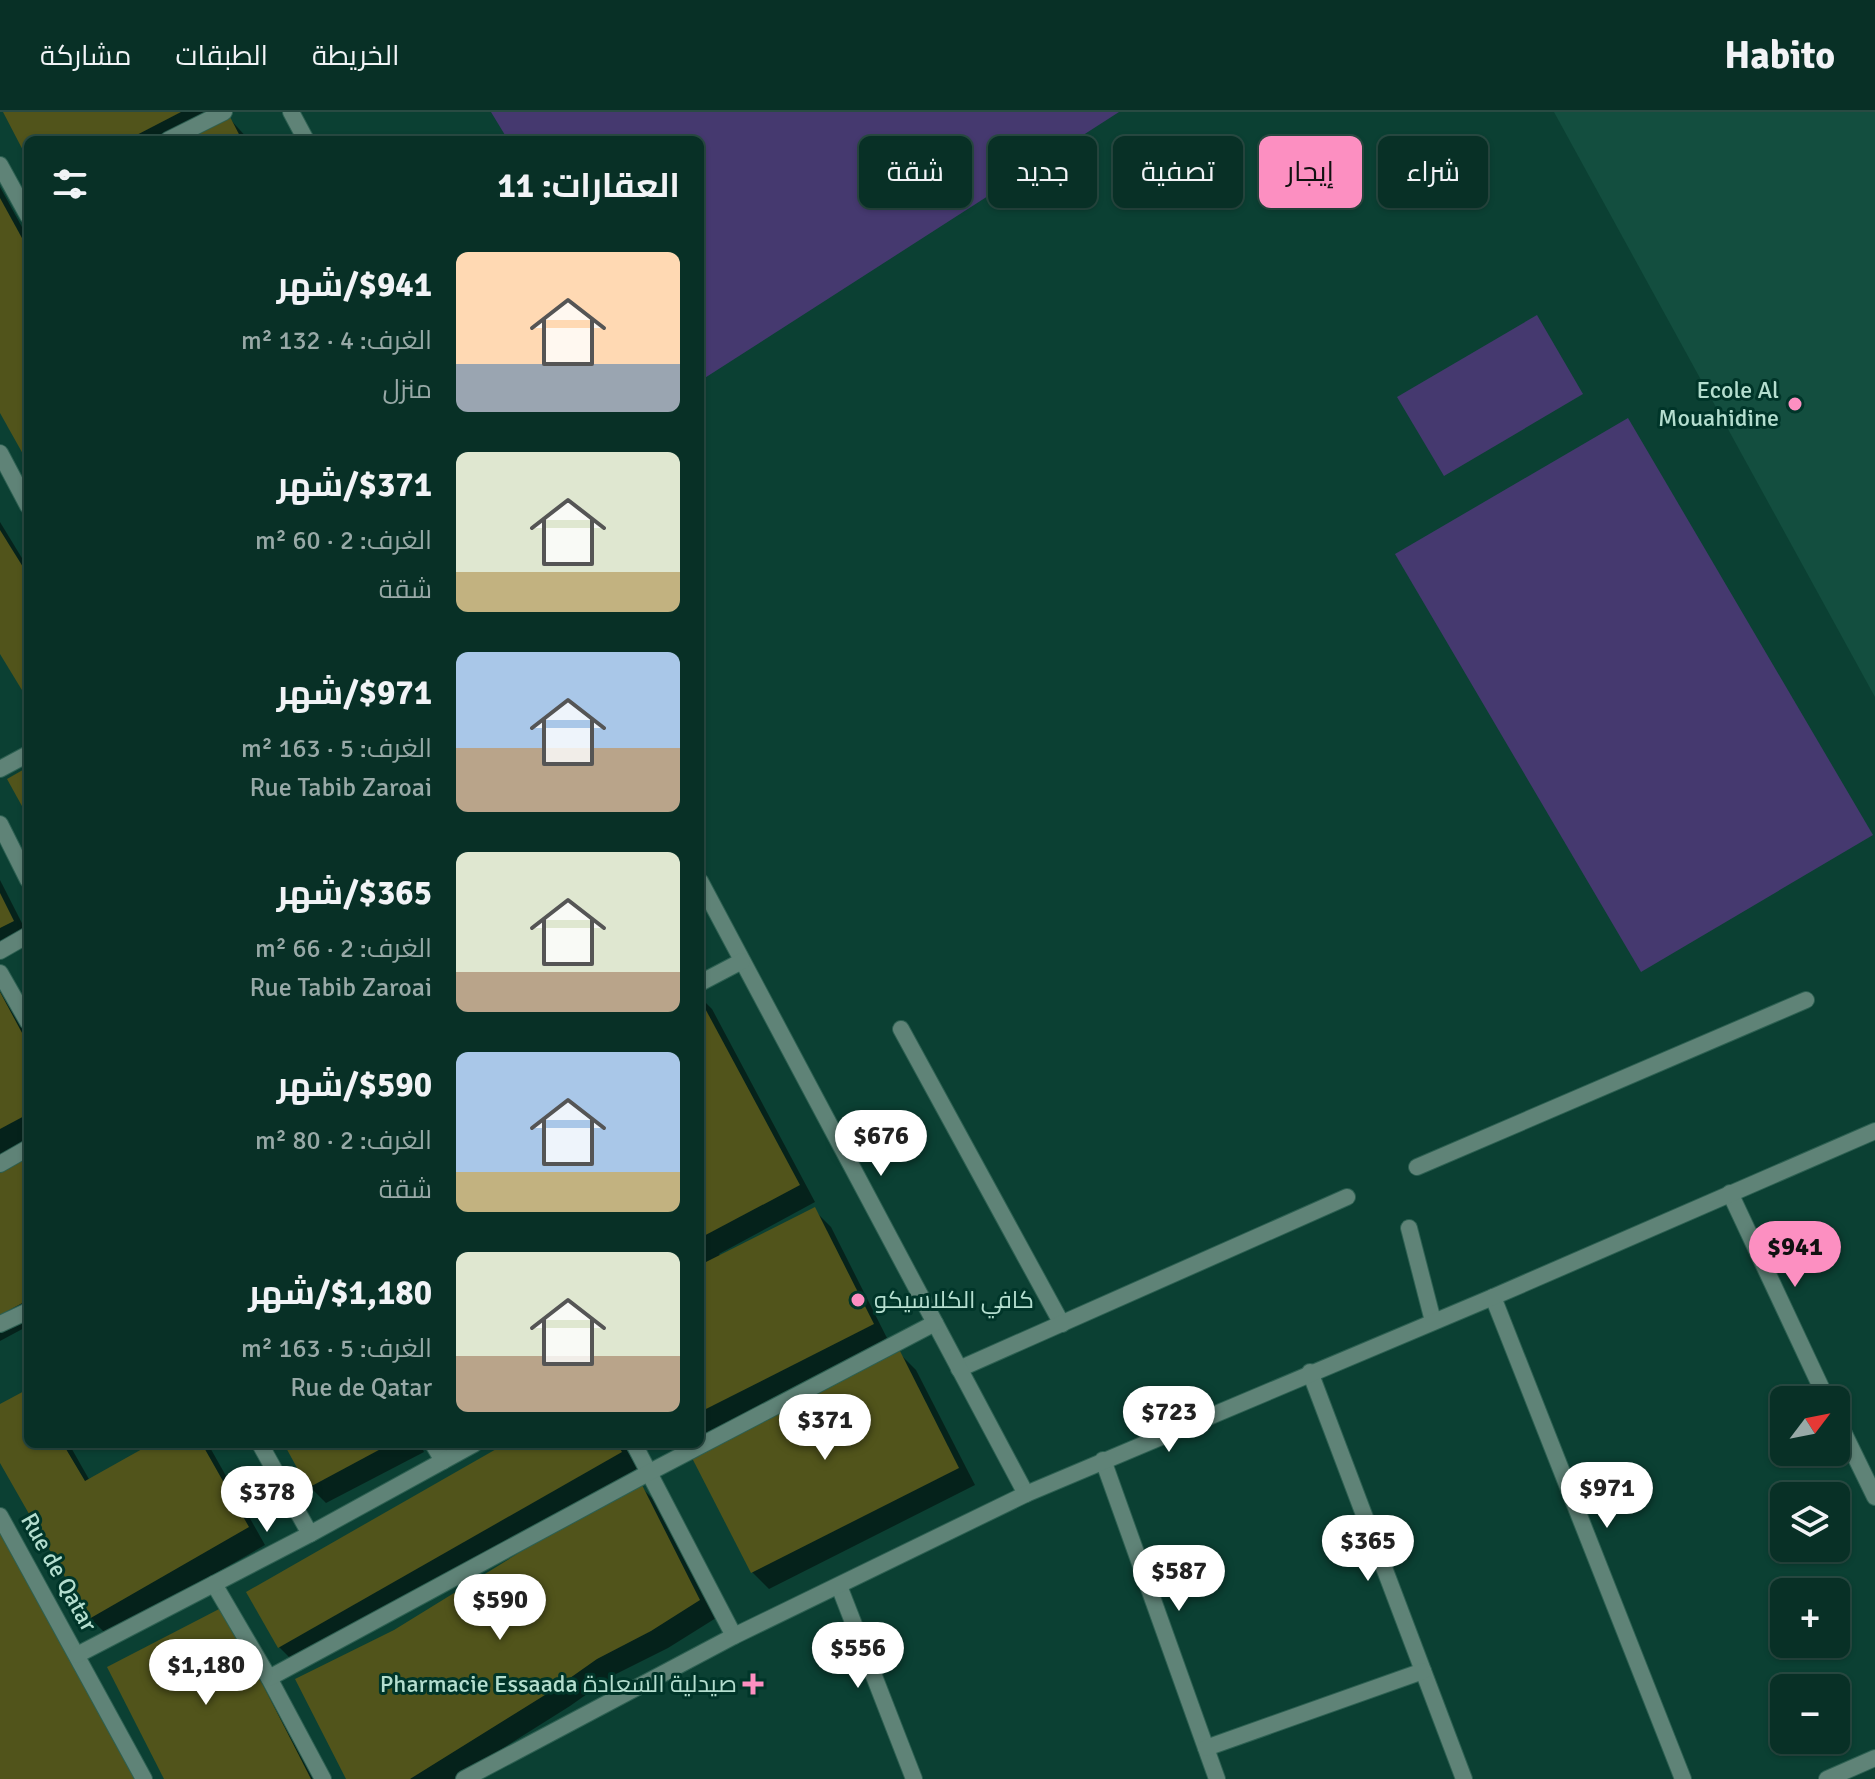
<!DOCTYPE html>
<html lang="ar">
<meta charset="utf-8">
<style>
body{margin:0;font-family:Signika,Cairo,sans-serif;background:#163c32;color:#f1f3f6;direction:rtl;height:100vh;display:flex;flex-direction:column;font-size:30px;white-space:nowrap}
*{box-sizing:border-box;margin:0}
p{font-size:26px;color:#98a9a7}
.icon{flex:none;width:44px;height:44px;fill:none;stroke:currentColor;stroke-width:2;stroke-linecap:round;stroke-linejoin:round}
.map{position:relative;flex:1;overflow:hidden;direction:ltr}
.panel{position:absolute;left:24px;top:24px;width:680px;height:1312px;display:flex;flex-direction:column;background:#083026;border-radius:12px;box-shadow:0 2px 6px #0004,0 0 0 2px #294b43;direction:rtl}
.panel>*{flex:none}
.hud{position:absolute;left:728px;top:24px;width:760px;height:72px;direction:rtl;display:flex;gap:16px}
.needle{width:52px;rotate:58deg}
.buttons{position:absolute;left:1770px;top:1274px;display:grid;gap:16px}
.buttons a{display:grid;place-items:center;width:80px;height:80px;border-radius:12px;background:#083026;box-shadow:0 2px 6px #0004,0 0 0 2px #294b43;font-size:40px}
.price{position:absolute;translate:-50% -68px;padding:0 18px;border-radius:28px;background:#fff;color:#222;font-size:26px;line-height:52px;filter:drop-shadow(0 2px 4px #0008)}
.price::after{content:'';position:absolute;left:50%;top:48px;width:24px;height:18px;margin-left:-12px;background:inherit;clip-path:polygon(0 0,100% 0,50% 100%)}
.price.on{background:#fc8fc1;color:#111}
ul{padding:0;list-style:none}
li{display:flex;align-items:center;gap:24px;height:200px;padding:0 24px}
li span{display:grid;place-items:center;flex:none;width:224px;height:160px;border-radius:12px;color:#555}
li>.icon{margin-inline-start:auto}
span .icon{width:96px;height:96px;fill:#fffc;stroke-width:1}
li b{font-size:34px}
h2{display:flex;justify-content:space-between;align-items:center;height:96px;padding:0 24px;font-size:34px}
.tag{padding:0 28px;border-radius:12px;background:#083026;box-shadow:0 2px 6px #0004,0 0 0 2px #294b43;font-size:28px;line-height:72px}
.tag.on{background:#fc8fc1;color:#111}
header{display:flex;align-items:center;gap:48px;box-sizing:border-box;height:112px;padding:0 40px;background:#083026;border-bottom:2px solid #294b43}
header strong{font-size:38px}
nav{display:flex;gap:44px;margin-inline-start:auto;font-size:28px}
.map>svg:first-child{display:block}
.built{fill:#134e3f}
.green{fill:#45396f}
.shadow{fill:#0007}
.building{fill:#51541b}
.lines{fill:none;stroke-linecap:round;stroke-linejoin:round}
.pedestrian-casing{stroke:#2d6052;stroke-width:18}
.minor-casing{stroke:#2d6052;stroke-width:18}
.pedestrian{stroke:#5f8377;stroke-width:16}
.minor{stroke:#5f8377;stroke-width:16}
.poi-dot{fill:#fc8fc1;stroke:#003529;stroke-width:3}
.labels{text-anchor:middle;stroke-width:6;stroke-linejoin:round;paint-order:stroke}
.poi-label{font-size:24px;fill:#b4decf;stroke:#003529;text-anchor:end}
.street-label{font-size:24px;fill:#b4decf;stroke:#003529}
</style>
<header>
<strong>Habito</strong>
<nav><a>الخريطة</a><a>الطبقات</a><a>مشاركة</a></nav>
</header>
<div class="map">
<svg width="1875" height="1667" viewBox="0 0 1875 1667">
<rect width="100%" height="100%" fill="#0b4033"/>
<path class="built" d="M1554,0H1875V585Z"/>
<g class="green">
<path d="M491,0H1119L700,269V28H508Z"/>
<path d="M1537,203L1583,282L1444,364L1397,285Z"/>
<path d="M1628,306L1873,723L1641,860L1395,442Z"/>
</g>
<g class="shadow">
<path d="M5,0H229L176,28H28V43Z"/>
<path d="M229,6L249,28H186Z"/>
<path d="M0,75L28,126V347L0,296Z"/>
<path d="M0,410L28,456V584L0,538Z"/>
<path d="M0,768L28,823L0,842Z"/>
<path d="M0,879L12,890L28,921V1028L0,1043Z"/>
<path d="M700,885L712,897L815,1090L719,1142L721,1145L814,1098L831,1115L889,1230L700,1325Z"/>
<path d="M28,1042V1214L0,1229V1057Z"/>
<path d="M899,1241L916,1258L975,1373L769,1477L752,1460Z"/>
<path d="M28,1279V1332H69L90,1369L155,1332H208L265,1433L107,1523L90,1506L0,1347V1294Z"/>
<path d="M287,1332H420L424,1340L326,1391L309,1374Z"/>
<path d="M509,1332H623L638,1357L296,1552L279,1535Z"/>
<path d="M640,1374L657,1391L716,1506L668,1536L614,1563L570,1594L454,1667H349L395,1520Z"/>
<path d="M222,1497L317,1667H167Z"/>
</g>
<g class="building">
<path d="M3,0H181L127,28H28V48Z"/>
<path d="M229,3L242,28H181Z"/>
<path d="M0,86L28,137V351L0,301Z"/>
<path d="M0,418L28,463V588L0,542Z"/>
<path d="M28,655V705L7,667Z"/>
<path d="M0,781L14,809L0,816Z"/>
<path d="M0,880L28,932V1002L0,1017Z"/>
<path d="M700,887L800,1073L700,1126Z"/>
<path d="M28,1040V1188L0,1203V1055Z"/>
<path d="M815,1095L874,1212L700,1300V1153Z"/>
<path d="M900,1239L959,1356L751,1461L691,1344Z"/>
<path d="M28,1277V1332H63L85,1369L151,1332H202L249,1415L89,1507L0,1351V1292Z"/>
<path d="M284,1332H390L308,1376Z"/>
<path d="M505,1332H617L622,1340L278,1536L246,1480Z"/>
<path d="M641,1371L700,1488L651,1519L597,1547L553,1578L410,1667H346L295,1567L394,1518L590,1397Z"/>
<path d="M0,1411L135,1667H0Z"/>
<path d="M223,1495L311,1667H164L107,1555Z"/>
</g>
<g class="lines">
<g class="pedestrian-casing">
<g id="pedestrian">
<path d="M901,917L1062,1212"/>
<path d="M1417,1055L1806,888"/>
<path d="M1409,1116L1433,1209"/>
<path d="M959,1257L1347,1085"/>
</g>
</g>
<g class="minor-casing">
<g id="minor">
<path d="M291,0L306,28"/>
<path d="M168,28L224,0"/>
<path d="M0,53L28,104"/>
<path d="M0,341L28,394"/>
<path d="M0,657L28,642"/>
<path d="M0,712L28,768"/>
<path d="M700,769L1026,1382"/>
<path d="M0,839L28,823"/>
<path d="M0,861L28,910"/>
<path d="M700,871L742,849"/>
<path d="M0,1052L28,1036"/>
<path d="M1730,1081L1827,1288"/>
<path d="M1493,1185L1683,1667"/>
<path d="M0,1212L28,1199"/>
<path d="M1310,1260L1464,1667"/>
<path d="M1836,1305L1875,1385"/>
<path d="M260,1332L310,1422"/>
<path d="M433,1332L443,1349"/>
<path d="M634,1332L734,1524"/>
<path d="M1103,1348L1217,1667"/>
<path d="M0,1404L144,1667"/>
<path d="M214,1472L269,1566L323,1667"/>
<path d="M839,1474L914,1667"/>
<path d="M77,1543L310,1422L474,1332"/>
<path d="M269,1566L650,1360L935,1211"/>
<path d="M1206,1636L1423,1559"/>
<path d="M464,1667L734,1524L1026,1382L1493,1185L1875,1019"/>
<path d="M1827,1667L1875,1646"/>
</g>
</g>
<use href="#pedestrian" class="pedestrian"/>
<use href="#minor" class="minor"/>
</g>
<g class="poi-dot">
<circle cx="1795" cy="292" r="8"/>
<circle cx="858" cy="1188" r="8"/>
<path d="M749 1560h8v8h8v8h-8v8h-8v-8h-8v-8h8z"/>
</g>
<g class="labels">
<g class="poi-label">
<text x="1779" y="286">Ecole Al<tspan x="1779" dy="28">Mouahidine</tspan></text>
<text x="874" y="1196" text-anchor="start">كافي الكلاسيكو</text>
<text x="737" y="1580">Pharmacie Essaada صيدلية السعادة</text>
</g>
<g class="street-label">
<text transform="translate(59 1460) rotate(61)" y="8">Rue de Qatar</text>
</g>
</g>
</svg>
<div class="buttons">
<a><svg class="needle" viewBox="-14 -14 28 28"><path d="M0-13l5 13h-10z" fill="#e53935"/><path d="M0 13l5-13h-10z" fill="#98a9a7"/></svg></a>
<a><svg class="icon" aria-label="layers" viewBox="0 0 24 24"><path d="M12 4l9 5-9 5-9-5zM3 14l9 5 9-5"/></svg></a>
<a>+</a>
<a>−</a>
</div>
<b class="price" style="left:881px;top:1066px">$676</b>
<b class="price on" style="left:1795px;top:1177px">$941</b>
<b class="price" style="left:1169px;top:1342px">$723</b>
<b class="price" style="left:825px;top:1350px">$371</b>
<b class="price" style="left:1607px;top:1418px">$971</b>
<b class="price" style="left:267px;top:1422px">$378</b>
<b class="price" style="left:1368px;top:1471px">$365</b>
<b class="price" style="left:1179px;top:1501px">$587</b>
<b class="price" style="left:500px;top:1530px">$590</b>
<b class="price" style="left:858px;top:1578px">$556</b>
<b class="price" style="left:206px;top:1595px">$1,180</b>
<div class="hud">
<a class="tag">شراء</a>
<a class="tag on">إيجار</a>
<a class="tag">تصفية</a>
<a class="tag">جديد</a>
<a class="tag">شقة</a>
</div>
<section class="panel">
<h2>العقارات: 11<svg class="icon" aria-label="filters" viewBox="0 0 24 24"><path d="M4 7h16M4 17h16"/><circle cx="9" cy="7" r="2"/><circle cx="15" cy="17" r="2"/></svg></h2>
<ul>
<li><span style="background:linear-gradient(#ffd9b3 70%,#9aa5b1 0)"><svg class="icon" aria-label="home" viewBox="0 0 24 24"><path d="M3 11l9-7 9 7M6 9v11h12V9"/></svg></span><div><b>$941/شهر</b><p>الغرف: 4 · 132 m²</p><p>منزل</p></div></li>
<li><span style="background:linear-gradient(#dfe7d0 75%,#c2b280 0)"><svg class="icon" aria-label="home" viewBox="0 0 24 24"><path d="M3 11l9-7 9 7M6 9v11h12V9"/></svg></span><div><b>$371/شهر</b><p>الغرف: 2 · 60 m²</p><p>شقة</p></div></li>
<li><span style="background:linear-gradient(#a9c7e8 60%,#b9a48a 0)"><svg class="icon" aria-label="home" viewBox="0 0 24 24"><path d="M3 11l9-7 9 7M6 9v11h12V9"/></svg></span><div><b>$971/شهر</b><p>الغرف: 5 · 163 m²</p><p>Rue Tabib Zaroai</p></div></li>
<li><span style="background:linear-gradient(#dfe7d0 75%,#b9a48a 0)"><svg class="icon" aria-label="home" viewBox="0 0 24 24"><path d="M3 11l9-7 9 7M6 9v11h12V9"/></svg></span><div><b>$365/شهر</b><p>الغرف: 2 · 66 m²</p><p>Rue Tabib Zaroai</p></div></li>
<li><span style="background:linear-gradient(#a9c7e8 75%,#c2b280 0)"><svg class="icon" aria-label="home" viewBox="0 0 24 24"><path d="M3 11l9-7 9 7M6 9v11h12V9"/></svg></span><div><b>$590/شهر</b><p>الغرف: 2 · 80 m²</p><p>شقة</p></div></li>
<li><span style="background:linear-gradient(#dfe7d0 65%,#b9a48a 0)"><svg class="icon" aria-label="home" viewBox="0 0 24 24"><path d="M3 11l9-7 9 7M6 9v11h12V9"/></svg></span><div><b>$1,180/شهر</b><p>الغرف: 5 · 163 m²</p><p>Rue de Qatar</p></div></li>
</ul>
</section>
</div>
